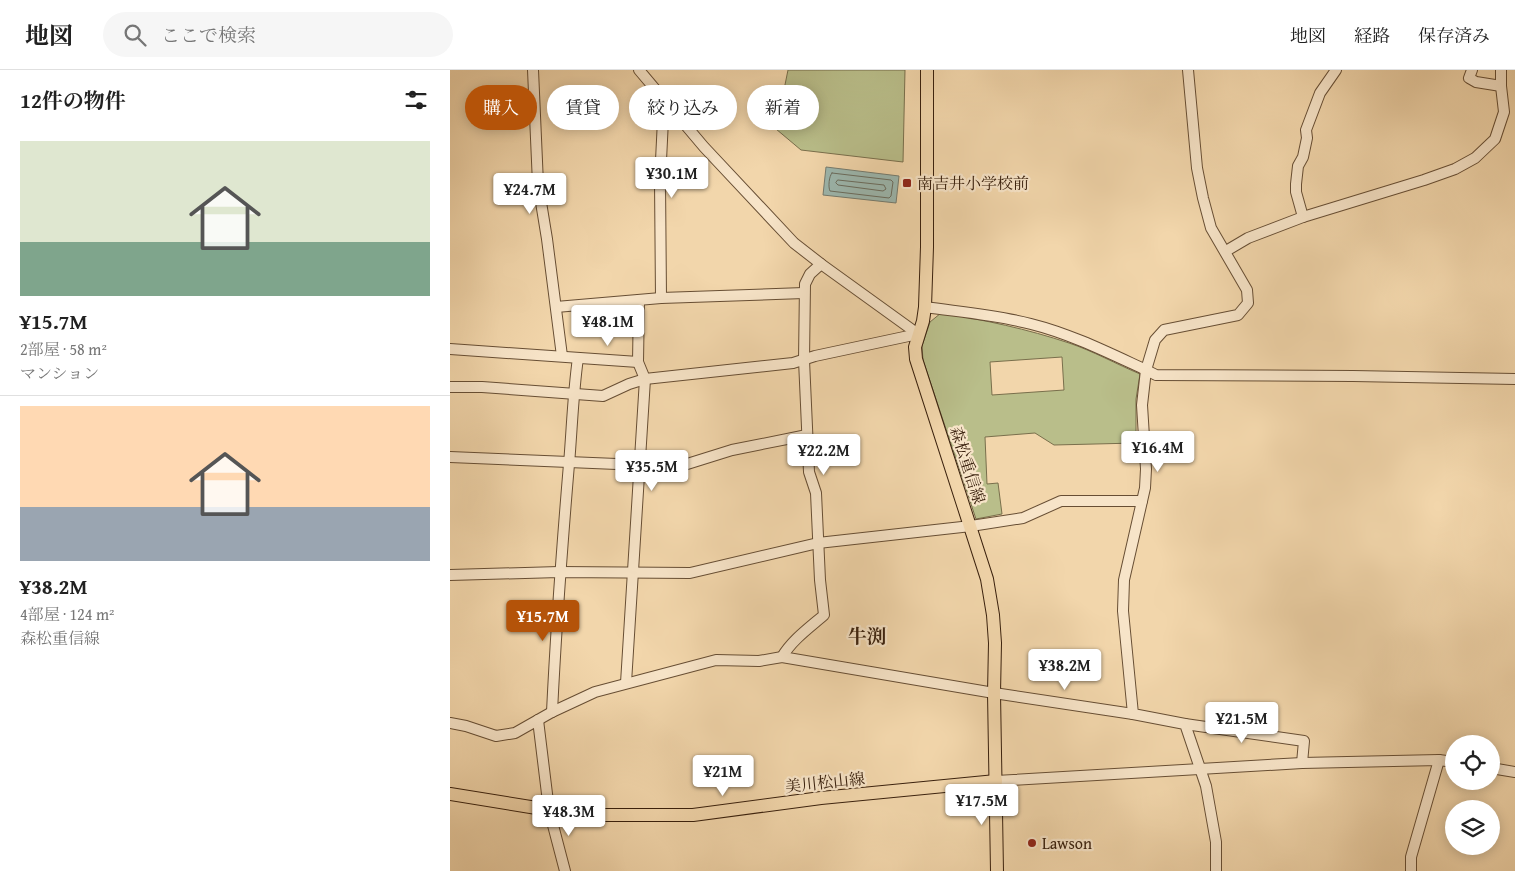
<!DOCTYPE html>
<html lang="ja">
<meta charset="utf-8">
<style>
body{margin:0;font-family:"Gentium Book Plus","Noto Serif JP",serif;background:#f6f6f6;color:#222;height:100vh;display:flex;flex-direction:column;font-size:19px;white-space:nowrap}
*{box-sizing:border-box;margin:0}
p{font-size:16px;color:#767676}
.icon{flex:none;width:28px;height:28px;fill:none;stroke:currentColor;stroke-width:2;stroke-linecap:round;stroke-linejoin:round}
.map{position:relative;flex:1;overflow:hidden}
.details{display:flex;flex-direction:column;background:#fff;width:450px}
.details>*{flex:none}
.guide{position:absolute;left:15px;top:15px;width:475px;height:45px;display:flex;gap:10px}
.controls{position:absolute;left:995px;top:665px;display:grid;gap:10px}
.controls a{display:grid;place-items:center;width:55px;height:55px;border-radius:50%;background:#fff;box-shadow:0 2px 12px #0003;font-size:25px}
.price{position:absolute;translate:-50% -42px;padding:0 11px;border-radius:5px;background:#fff;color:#222;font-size:16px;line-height:32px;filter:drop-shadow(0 1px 2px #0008)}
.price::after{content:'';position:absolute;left:50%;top:30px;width:15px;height:11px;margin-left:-8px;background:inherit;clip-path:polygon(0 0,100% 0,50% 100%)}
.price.active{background:#b45309;color:#fff}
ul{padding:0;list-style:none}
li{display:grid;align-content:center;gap:10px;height:265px;padding:0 20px}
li+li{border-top:1px solid #e0e0e0}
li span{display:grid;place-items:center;height:155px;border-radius:0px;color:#555}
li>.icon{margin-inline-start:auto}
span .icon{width:90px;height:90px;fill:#fffc;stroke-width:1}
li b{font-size:21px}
h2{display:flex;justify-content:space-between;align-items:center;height:60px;padding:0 20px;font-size:21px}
.chip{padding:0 18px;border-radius:22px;background:#fff;box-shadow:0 2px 12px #0003;font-size:18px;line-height:45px}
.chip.active{background:#b45309;color:#fff}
header{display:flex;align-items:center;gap:30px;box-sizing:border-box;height:70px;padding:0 25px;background:#fff;border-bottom:1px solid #e0e0e0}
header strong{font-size:24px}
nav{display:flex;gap:28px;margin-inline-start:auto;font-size:18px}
.search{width:350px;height:45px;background:#f6f6f6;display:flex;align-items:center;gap:12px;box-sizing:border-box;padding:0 18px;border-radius:28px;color:#767676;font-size:19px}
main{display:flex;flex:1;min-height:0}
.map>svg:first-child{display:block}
.green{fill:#b9be8a;stroke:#796f4c;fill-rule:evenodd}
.water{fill:#9cb8b0;stroke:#747b6f}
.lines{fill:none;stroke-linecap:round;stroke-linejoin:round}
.shore{stroke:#6a6c5e;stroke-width:1}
.minor-casing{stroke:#674e34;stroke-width:12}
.major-casing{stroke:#39200d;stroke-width:14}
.minor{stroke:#f7e4c8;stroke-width:10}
.major{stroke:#f2d6ab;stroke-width:12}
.poi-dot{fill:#8f2418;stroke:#f7e4c8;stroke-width:2}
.labels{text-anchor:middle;stroke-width:4.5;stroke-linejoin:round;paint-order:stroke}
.poi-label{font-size:16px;fill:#39200d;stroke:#f7e4c8;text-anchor:start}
.street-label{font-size:16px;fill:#39200d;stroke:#f7e4c8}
.quarter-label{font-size:19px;font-weight:bold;fill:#39200d;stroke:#f7e4c8}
</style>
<header>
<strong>地図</strong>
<div class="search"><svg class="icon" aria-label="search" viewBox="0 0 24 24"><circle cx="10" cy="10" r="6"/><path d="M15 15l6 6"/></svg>ここで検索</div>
<nav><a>地図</a><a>経路</a><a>保存済み</a></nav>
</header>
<main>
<section class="details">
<h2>12件の物件<svg class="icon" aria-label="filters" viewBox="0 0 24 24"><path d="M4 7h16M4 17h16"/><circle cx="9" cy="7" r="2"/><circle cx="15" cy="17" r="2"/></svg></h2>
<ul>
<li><span style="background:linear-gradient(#dfe7d0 65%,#7fa58c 0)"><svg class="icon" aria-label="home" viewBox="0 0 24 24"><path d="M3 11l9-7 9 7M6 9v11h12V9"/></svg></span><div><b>¥15.7M</b><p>2部屋 · 58 m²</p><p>マンション</p></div></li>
<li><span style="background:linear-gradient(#ffd9b3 65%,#9aa5b1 0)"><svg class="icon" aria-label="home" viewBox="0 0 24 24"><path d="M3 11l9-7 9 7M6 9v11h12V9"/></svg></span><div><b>¥38.2M</b><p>4部屋 · 124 m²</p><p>森松重信線</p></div></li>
</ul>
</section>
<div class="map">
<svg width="1065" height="801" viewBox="0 0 1065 801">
<rect width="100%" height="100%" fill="#f2d6ab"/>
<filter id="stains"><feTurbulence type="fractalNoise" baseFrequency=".004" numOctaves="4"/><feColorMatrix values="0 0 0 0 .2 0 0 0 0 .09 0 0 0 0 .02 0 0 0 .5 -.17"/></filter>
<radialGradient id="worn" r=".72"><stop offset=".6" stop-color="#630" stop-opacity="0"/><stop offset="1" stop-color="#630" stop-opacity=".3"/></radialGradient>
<g class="green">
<path d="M338,0H455L453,92L351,80L326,59Z"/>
<path d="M491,243C535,250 577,259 619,273C643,281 666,294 690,304L686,329V373L604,375L585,363L535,367L537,414L548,413L552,444L526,449L473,290L472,276L480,252ZM612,287L614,320L542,325L540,292Z"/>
</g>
<path class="water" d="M376,97L449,106L446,133L373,125Z"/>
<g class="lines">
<g class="shore">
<path d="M382,103L441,110L443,112L441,126L439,128L380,121C378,117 379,106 382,103Z"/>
<path d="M388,110L434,115L436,119L433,121L388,115L386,113Z"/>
</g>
<g class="minor-casing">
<g id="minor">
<path d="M83,0L88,114L97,169L112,286"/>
<path d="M189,0L254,77L344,173L371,194L468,264"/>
<path d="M1022,0L1019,8L1026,12L1051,16"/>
<path d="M853,147L846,122V114L848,96L853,87L857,68L856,60L870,23L886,0"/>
<path d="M776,181L798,168L853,147L974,110L1005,99L1025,88L1045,69L1054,42L1051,16V0"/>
<path d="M211,228L210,111L214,29"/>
<path d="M106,237L211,228L354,223"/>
<path d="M475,237C510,242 547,245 581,254C621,264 659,283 696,300L705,270L714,260L788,245L798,233L797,220L761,158L753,128L747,98L738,0"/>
<path d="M0,279L188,292"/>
<path d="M0,317H32L153,326L179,314L195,309L343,293L365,286L468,264"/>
<path d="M0,387L191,395H234L282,380L357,365"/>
<path d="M0,505L109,502L240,503L368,473L521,456L573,448L611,431H692"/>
<path d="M332,587C342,570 359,558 374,545L370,510L366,423L359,402L354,290L355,214L360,204L371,194"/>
<path d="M176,613L195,309L188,292L189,230"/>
<path d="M102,642C106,559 112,477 119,394C122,359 123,323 128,288"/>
<path d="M88,650L99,740L115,801"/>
<path d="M0,653L16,656L46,666L65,663L102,642L145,622L266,590L309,591L332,587L544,623L683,644"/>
<path d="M735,654L854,671L852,693"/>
<path d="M1041,698L1065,702"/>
<path d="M546,711L852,693L989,690L1004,692"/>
<path d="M766,801V772L756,716L735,654L683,644L673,541L674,510L695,418L696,399L692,335L696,300L706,305L903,306L1065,309"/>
<path d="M961,801V787L989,690"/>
</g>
</g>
<g class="major-casing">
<g id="major">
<path d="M477,0V177L475,237L473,251L465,277L466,289L537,509L543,545L545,573L544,623L547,801"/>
<path d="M0,724L99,740L148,745H243L371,728L546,711"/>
</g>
</g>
<use href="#minor" class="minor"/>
<use href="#major" class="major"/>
</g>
<g class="poi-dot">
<rect x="452" y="108" width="10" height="10" rx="2.5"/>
<circle cx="582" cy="773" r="5"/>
</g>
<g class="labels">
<g class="poi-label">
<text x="467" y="119">南吉井小学校前</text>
<text x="592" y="779">Lawson</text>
</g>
<g class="street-label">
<text transform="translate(518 395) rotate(72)" y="6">森松重信線</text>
<text transform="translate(375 712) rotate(-6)" y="6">美川松山線</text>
</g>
<g class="quarter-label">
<text x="417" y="573">牛渕</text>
</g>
</g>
<rect width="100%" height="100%" filter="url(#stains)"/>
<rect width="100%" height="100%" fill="url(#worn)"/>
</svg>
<div class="controls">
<a><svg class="icon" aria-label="locate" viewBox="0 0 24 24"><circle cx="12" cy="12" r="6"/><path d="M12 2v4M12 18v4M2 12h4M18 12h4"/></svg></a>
<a><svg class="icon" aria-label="layers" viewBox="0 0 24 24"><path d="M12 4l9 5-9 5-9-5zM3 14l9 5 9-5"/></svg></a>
</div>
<b class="price" style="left:222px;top:129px">¥30.1M</b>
<b class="price" style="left:80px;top:145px">¥24.7M</b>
<b class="price" style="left:158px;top:277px">¥48.1M</b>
<b class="price" style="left:708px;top:403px">¥16.4M</b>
<b class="price" style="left:374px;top:406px">¥22.2M</b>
<b class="price" style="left:202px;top:422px">¥35.5M</b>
<b class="price active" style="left:93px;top:572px">¥15.7M</b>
<b class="price" style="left:615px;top:621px">¥38.2M</b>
<b class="price" style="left:792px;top:674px">¥21.5M</b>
<b class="price" style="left:273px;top:727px">¥21M</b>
<b class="price" style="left:532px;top:756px">¥17.5M</b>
<b class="price" style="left:119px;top:767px">¥48.3M</b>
<div class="guide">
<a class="chip active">購入</a>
<a class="chip">賃貸</a>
<a class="chip">絞り込み</a>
<a class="chip">新着</a>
</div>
</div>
</main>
